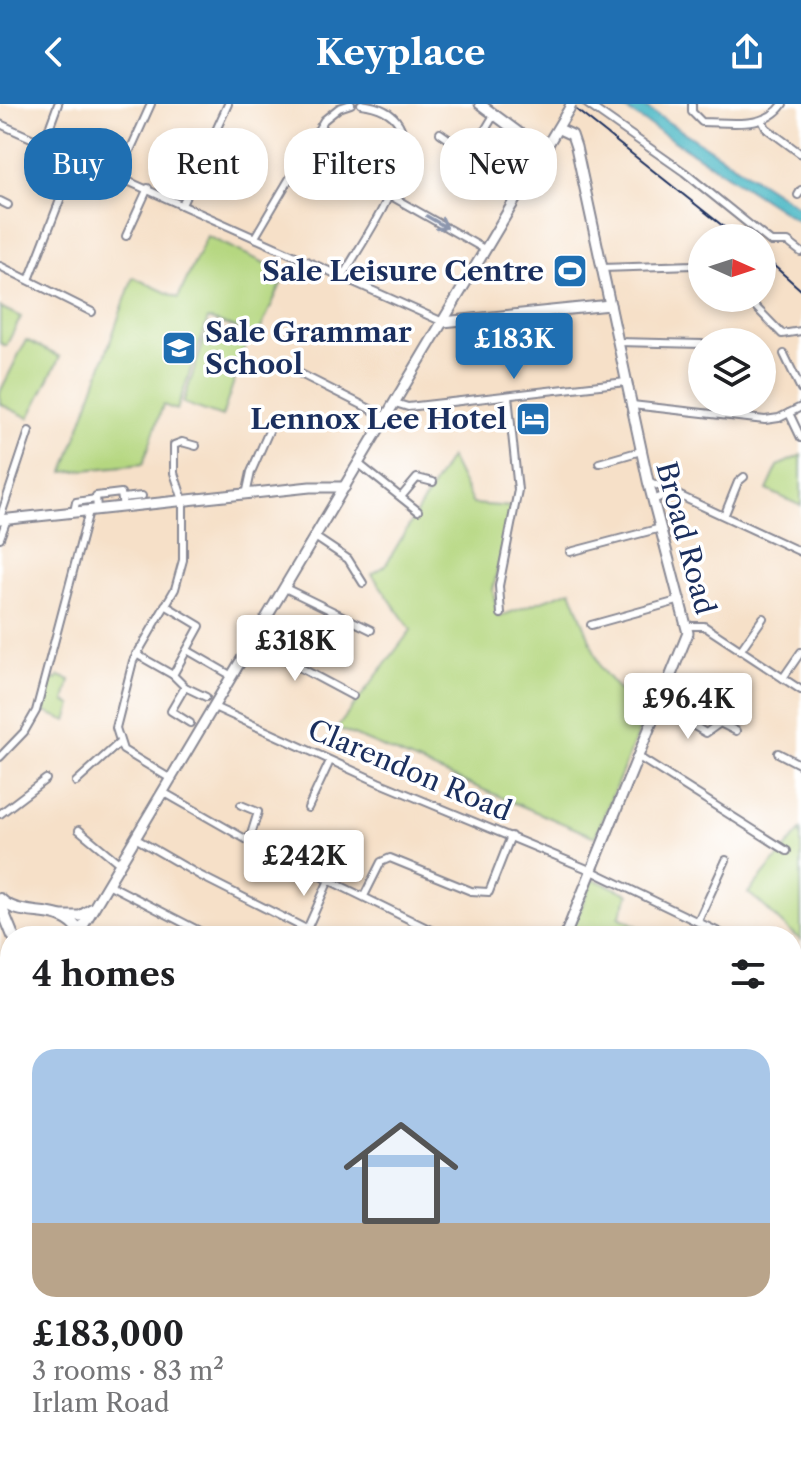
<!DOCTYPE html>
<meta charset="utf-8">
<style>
body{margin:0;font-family:"Libre Caslon Text",serif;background:#f2f2f2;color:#202124;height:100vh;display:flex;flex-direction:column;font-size:30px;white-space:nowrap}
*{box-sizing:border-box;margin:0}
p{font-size:26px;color:#757577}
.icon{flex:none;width:44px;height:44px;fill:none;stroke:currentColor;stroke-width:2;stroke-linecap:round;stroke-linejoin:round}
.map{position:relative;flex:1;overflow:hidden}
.sheet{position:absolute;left:0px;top:822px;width:802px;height:536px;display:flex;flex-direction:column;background:#fff;border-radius:32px 32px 0 0;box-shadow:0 4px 12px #0003}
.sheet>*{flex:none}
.guide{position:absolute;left:24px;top:24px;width:754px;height:72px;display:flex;gap:16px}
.needle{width:52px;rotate:93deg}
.controls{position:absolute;left:688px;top:120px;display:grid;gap:16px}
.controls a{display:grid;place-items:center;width:88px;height:88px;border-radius:50%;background:#fff;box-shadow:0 4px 12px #0003;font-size:40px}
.price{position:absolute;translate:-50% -68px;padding:0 18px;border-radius:8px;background:#fff;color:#222;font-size:26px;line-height:52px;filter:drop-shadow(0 2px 4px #0008)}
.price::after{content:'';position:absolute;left:50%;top:48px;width:24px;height:18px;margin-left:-12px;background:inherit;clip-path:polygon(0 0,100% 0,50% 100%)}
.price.on{background:#1f6fb2;color:#fff}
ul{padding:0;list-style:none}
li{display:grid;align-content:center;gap:16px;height:424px;padding:0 32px}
li span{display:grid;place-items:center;height:248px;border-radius:24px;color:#555}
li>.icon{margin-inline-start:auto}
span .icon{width:144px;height:144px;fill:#fffc;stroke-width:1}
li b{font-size:34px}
h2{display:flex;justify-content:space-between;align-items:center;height:96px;padding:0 32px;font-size:34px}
.pill{padding:0 28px;border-radius:32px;background:#fff;box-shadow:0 4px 12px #0003;font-size:28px;line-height:72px}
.pill.on{background:#1f6fb2;color:#fff}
header{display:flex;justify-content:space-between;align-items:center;height:104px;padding:0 32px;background:#1f6fb2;color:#fff;font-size:36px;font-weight:700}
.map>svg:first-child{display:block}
.green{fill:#b5d780;stroke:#68836f;stroke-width:2}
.water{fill:#4ab8c5;stroke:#327492;stroke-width:2}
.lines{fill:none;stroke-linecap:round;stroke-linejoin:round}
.street-casing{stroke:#888893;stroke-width:10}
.secondary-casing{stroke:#888893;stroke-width:13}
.primary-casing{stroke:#888893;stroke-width:14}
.street{stroke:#fff;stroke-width:6}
.secondary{stroke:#fff;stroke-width:9}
.primary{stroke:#fff;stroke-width:10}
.tram{stroke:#1b2f5e;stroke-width:2}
.secondary-bridge-casing{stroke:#888893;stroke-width:13;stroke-linecap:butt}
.secondary-bridge{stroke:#fff;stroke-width:9}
.oneway{stroke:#8d97ae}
.labels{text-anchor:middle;stroke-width:7;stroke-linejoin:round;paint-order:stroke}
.poi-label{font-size:28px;font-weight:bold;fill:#1b2f5e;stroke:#fff;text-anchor:end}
.street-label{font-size:28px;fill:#1b2f5e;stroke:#fff}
</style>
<header><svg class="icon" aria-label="back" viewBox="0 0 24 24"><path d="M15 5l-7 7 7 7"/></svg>Keyplace<svg class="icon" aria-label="share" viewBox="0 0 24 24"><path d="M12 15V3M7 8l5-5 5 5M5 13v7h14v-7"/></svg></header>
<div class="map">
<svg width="801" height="1358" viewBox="0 0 801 1358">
<rect width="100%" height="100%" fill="#fff"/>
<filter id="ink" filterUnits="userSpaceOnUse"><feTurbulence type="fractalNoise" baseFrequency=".0125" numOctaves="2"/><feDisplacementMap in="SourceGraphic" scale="16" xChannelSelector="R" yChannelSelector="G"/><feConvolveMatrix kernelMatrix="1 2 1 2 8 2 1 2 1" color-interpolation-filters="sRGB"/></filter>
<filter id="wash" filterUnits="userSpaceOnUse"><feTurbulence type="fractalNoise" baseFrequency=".006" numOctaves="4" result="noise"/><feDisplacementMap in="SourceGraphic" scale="32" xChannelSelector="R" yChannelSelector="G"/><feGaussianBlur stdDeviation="1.8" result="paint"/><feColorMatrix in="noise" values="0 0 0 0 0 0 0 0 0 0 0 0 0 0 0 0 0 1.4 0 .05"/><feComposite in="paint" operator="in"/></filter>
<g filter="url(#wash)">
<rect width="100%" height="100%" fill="#f6e0c8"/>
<g class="green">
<path d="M207,132L286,169L258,231L208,215L177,306L163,301L143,360L64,368L133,173L178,194Z"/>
<path d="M0,203L21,213L6,242L0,239Z"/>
<path d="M209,222L248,235L222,313L183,299Z"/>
<path d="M26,236L60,253L29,314L0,300V288Z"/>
<path d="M801,351V402L767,386L778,362Z"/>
<path d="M450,353L473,400L512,403L493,486L498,513L571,486L601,565L644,615L595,733L337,624L411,526L372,470L385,462Z"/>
<path d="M59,572L70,576L65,598L72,601L67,617L42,607L51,574L57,576Z"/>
<path d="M801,726V836C781,822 768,803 748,789Z"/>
<path d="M593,775L629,790L619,813L657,832H569Z"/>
<path d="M792,907L801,912V1046L792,1049Z"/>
</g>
<path class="water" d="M617,0H640L801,104V119Z"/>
</g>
<g filter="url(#ink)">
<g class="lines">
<g class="street-casing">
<g id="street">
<path d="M587,0L684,68L771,138H788L801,148"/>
<path d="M692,0V8L702,18C729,18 765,26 783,0"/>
<path d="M762,16L766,24L801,50"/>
<path d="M0,20L443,218"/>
<path d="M440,29L470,50"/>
<path d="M44,38L58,0"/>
<path d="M460,68L494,11"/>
<path d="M119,71L151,0"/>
<path d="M389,91L486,146"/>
<path d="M798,91L801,86"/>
<path d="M0,97L8,101"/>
<path d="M182,101L228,0"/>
<path d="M126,132L148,84"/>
<path d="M255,133L324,16L339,4L351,0"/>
<path d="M0,162L92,208"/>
<path d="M602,164L694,161L702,157"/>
<path d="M343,172C364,132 457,12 361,0"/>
<path d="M29,176L77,52"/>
<path d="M747,194L782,230L801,227"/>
<path d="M719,199L723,194"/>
<path d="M618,238L702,240"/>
<path d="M784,250L801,285"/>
<path d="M279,259L386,313"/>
<path d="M395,299L408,303L626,278"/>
<path d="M632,301L765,316L779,314L801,303"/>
<path d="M789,309L801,334"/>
<path d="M599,359L641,347"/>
<path d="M359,360L418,407"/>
<path d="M648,377L801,448"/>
<path d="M246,391L251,368L269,327"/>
<path d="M401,393L417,374L433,378"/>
<path d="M122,394L142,392"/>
<path d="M653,396L675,387"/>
<path d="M97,406L96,392L121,389L123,404"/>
<path d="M74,408L76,398L96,395"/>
<path d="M725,410L738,378L744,373"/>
<path d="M0,414L29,327"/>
<path d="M315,433L348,455L363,479"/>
<path d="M0,434L7,415"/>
<path d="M570,448L661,424"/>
<path d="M285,484L371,526"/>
<path d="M501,510L499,482L518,386L508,292"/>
<path d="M591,521L681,496"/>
<path d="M688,522H704L801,586"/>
<path d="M252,538L353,592"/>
<path d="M187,546L232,572"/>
<path d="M740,547L763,514"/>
<path d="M136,550L173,571L200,522L165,501"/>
<path d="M173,571L185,583L171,607L190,619"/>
<path d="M783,574L801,548"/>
<path d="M185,583L206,593"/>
<path d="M658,601L706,629L720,619L736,627"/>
<path d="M214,603L378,678L590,766L727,832"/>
<path d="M778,649L801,661"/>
<path d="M637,652L787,747"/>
<path d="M0,653L24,628L36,607L89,407"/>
<path d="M171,675L123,646L116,624L133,557L175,485L183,456V396L174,369V341L182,338L196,342"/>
<path d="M76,678L118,640"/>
<path d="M163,688L249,737L443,832"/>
<path d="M241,701L258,708L249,737"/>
<path d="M308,704L330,657"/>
<path d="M0,710L46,675"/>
<path d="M79,726L120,760"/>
<path d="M135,734L199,771L320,832"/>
<path d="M307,766L321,735"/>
<path d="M108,780L209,832"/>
<path d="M364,792L381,758L390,754L471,787L489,788L511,732"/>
<path d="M698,817L726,756"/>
<path d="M307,825L329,776"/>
<path d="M792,872L801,877"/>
<path d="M0,893L10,891"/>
<path d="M0,1016H10"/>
<path d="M0,1128H10"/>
<path d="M792,1163L801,1168"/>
<path d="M0,1216H10"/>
<path d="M792,1254H793"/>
<path d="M0,1274H10"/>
<path d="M792,1335L801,1340"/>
<path d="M498,1352L514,1358"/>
<path d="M182,1358L193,1348"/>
<path d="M700,1358L706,1348"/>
</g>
</g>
<g class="secondary-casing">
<g id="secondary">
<path d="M480,0L545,48"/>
<path d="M559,25L572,31L576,43L648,377L688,529L565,832"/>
<path d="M443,218L610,201"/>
<path d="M0,416L310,383H345"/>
<path d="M61,812H80L91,805"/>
<path d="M77,832L569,5"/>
<path d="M792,1082L801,1081"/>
<path d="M6,1358L10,1284"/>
<path d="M303,1358L310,1348"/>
<path d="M496,1358L499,1348"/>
</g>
</g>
<g class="primary-casing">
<g id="primary">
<path d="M0,795C21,816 56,800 76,823V832"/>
<path d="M0,800L13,832"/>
<path d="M350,1348L368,1358"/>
<path d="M367,1348L385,1358"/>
</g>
</g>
<use href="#street" class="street"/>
<use href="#secondary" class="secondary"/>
<use href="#primary" class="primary"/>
<g class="tram">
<path d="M569,0L738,134"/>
<path d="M762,151L801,186"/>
</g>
<g class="secondary-bridge-casing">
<path id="secondary-bridge" d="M569,5L571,0"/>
</g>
<use href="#secondary-bridge" class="secondary-bridge"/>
</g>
<defs><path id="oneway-shaft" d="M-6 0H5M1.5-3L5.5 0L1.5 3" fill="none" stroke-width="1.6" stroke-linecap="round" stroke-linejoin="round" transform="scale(2)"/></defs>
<use class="oneway" href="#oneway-shaft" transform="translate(437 118) rotate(30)"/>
</g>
<defs>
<g id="stadium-square" transform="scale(1.8)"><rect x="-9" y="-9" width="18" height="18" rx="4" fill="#1f6fb2" stroke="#fff"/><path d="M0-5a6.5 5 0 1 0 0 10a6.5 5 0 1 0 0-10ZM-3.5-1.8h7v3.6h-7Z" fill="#fff"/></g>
<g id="school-square" transform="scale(1.8)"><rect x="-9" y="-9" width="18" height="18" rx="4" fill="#1f6fb2" stroke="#fff"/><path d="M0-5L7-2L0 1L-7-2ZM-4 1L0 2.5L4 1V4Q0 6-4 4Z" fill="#fff"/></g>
<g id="hotel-square" transform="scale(1.8)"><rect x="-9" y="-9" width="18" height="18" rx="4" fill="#1f6fb2" stroke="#fff"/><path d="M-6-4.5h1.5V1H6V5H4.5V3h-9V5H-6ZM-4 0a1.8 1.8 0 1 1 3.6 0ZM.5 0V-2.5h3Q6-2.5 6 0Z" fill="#fff"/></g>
</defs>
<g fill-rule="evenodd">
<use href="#stadium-square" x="570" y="167"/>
<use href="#school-square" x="179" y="244"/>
<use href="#hotel-square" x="533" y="315"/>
</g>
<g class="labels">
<g class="poi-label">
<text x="544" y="177">Sale Leisure Centre</text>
<text x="205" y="238" text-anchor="start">Sale Grammar<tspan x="205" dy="32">School</tspan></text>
<text x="507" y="325">Lennox Lee Hotel</text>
</g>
<g class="street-label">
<text transform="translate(686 434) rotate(75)" y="10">Broad Road</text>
<text transform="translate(410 666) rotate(23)" y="10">Clarendon Road</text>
</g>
</g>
</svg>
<div class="controls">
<a><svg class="needle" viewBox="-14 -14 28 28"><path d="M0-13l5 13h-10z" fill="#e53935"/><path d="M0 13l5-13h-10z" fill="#757577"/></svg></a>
<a><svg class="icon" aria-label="layers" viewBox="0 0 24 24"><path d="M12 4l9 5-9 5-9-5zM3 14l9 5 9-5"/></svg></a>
</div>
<b class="price on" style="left:514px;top:277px">£183K</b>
<b class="price" style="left:295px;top:579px">£318K</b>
<b class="price" style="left:688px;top:637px">£96.4K</b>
<b class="price" style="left:304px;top:794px">£242K</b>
<div class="guide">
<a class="pill on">Buy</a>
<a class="pill">Rent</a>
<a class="pill">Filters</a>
<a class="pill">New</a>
</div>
<section class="sheet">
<h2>4 homes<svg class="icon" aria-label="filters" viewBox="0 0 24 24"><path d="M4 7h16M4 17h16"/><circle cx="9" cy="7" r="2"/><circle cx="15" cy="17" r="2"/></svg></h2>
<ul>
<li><span style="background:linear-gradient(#a9c7e8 70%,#b9a48a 0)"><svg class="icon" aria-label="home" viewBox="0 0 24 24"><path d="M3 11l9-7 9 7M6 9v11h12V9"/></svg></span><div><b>£183,000</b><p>3 rooms · 83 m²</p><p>Irlam Road</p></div></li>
</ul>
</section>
</div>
